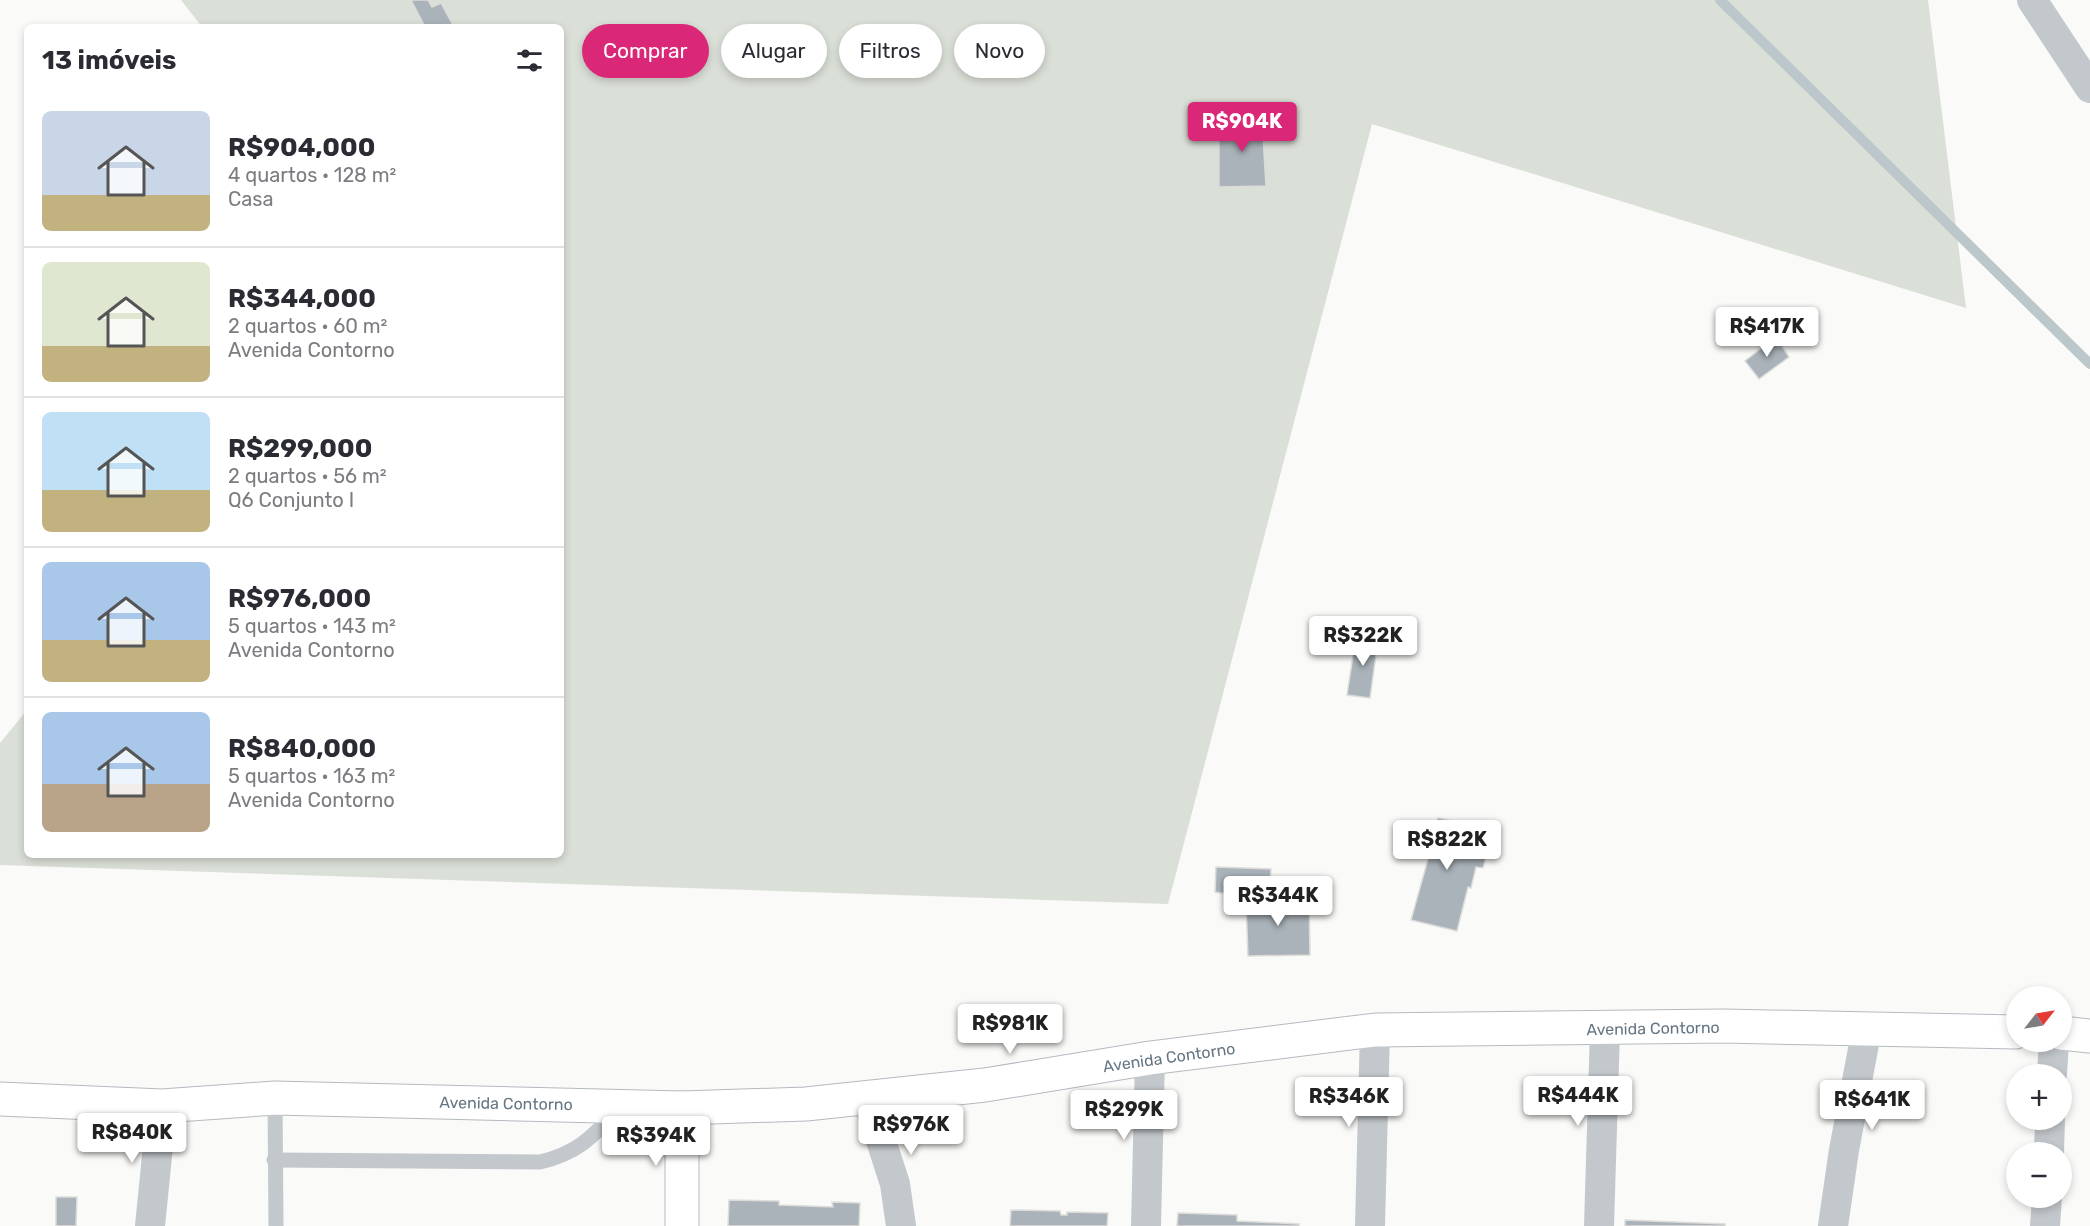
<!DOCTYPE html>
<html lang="pt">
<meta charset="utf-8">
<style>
body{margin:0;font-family:Rubik,sans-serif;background:#f7f7f7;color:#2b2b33;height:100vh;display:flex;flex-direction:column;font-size:22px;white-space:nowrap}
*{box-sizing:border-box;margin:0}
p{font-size:20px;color:#7c7c81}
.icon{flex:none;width:33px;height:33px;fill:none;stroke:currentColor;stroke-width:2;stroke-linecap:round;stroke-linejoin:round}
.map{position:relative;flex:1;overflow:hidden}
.side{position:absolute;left:24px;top:24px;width:540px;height:834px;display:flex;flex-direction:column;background:#fff;border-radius:9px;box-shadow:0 3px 9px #0003}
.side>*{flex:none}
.guide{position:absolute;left:582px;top:24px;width:570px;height:54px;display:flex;gap:12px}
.needle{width:39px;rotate:59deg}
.fabs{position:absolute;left:2006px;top:986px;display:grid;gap:12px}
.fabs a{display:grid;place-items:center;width:66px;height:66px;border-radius:50%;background:#fff;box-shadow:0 3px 9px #0003;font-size:30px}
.price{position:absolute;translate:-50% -51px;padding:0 14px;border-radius:6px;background:#fff;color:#222;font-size:20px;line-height:39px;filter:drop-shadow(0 2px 3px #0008)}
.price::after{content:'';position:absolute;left:50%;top:36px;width:18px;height:14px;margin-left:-9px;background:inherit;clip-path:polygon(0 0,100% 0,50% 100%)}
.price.selected{background:#db2777;color:#fff}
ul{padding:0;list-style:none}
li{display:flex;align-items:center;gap:18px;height:150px;padding:0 18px}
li+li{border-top:2px solid #e1e1e2}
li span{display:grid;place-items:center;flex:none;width:168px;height:120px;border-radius:9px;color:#555}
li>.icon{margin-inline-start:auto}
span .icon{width:72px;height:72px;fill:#fffc;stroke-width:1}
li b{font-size:26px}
h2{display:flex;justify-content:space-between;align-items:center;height:72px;padding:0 18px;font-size:26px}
.pill{padding:0 21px;border-radius:27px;background:#fff;box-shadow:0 3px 9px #0003;font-size:21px;line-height:54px}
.pill.selected{background:#db2777;color:#fff}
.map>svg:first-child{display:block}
.green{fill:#dadfd7}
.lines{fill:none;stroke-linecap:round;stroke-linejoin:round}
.stream{stroke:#bbc7cb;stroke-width:10}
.building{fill:#aab3b9;stroke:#dcdcda;stroke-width:1.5}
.secondary-casing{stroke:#b3babf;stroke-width:35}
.lane{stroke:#c3c8cc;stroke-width:15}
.street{stroke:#c3c8cc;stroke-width:30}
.secondary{stroke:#fff;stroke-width:33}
.labels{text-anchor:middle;stroke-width:6;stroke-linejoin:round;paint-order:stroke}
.street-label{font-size:16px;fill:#657683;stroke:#fff}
</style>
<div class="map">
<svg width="2090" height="1226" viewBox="0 0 2090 1226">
<rect width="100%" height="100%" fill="#fafaf8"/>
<path class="green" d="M181,0H1928L1966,308L1372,124L1168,904L0,865V743L27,710V855H561V27H202Z"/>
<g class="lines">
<path class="stream" d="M1720,0L2090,364"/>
</g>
<g class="building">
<path d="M411,0H428L432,7L441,3L454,27H425Z"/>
<path d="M1262,118L1266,186L1219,187V119Z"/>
<path d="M1776,337L1789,357L1759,379L1745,361Z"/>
<path d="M1356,636L1378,640L1370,698L1347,695Z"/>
<path d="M1438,818L1462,823L1461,828L1485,834L1482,843L1489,845L1483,868L1476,867L1471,888L1468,887L1457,931L1411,920L1430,852L1409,847L1414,826L1435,831Z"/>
<path d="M1216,867L1271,869L1269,895L1249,894L1248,897L1215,892Z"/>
<path d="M1309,897L1310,955L1248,956L1246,900Z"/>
<path d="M56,1197H77L76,1226H56Z"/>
<path d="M729,1200L779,1201V1205L833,1207L832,1202L860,1203L859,1226H728Z"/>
<path d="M1011,1210L1060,1211L1061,1215H1067V1212L1108,1213L1107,1226H1010Z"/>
<path d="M1178,1213L1237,1215V1221L1299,1224V1226H1177Z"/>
<path d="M1625,1220L1725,1224V1226H1625Z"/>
</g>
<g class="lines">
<g class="secondary-casing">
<g id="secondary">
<path d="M2061,1033L2090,1036"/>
<path d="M0,1099L162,1106L275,1098L682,1108L806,1104L985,1085L1150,1058L1375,1030L1723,1026L2016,1032"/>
<path d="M682,1226V1108"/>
</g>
</g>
<g class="lane">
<path d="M275,1098L276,1226"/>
<path d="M274,1160L540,1162C578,1153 592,1137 619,1109"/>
</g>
<g class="street">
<path d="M2032,0L2090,88"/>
<path d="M2052,1074L2054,1041"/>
<path d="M867,1097L895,1184L901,1226"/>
<path d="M2049,1152L2050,1119"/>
<path d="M150,1226L162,1106"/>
<path d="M1146,1226L1150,1058"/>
<path d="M1370,1226L1375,1030"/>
<path d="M1599,1226L1605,1030"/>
<path d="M1833,1226L1844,1150L1867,1028"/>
<path d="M2045,1226L2047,1197"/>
</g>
<use href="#secondary" class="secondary"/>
</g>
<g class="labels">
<g class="street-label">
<text transform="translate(1653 1028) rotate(-1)" y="6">Avenida Contorno</text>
<text transform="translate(1169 1057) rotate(-8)" y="6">Avenida Contorno</text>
<text transform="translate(506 1103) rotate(1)" y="6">Avenida Contorno</text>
</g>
</g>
</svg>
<div class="fabs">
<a><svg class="needle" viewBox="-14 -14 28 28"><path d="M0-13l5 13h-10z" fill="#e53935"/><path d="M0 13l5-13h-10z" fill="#7c7c81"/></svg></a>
<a>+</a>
<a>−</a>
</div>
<b class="price selected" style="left:1242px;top:153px">R$904K</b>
<b class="price" style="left:1767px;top:358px">R$417K</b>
<b class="price" style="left:1363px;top:667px">R$322K</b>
<b class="price" style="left:1447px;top:871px">R$822K</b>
<b class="price" style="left:1278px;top:927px">R$344K</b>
<b class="price" style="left:1010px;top:1055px">R$981K</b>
<b class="price" style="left:1578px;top:1127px">R$444K</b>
<b class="price" style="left:1349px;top:1128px">R$346K</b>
<b class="price" style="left:1872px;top:1131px">R$641K</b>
<b class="price" style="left:1124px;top:1141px">R$299K</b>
<b class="price" style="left:911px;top:1156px">R$976K</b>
<b class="price" style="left:132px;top:1164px">R$840K</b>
<b class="price" style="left:656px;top:1167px">R$394K</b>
<div class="guide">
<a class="pill selected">Comprar</a>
<a class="pill">Alugar</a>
<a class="pill">Filtros</a>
<a class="pill">Novo</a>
</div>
<section class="side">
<h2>13 imóveis<svg class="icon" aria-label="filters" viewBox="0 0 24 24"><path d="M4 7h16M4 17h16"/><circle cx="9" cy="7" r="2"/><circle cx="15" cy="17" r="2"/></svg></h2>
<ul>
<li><span style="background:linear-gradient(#c9d6e8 70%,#c2b280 0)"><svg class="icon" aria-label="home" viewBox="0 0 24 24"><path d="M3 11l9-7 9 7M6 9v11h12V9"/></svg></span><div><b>R$904,000</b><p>4 quartos · 128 m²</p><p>Casa</p></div></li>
<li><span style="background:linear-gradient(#dfe7d0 70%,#c2b280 0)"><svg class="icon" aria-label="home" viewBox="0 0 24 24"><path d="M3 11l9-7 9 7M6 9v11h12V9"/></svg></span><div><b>R$344,000</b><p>2 quartos · 60 m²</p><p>Avenida Contorno</p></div></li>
<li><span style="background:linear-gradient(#bfe0f5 65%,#c2b280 0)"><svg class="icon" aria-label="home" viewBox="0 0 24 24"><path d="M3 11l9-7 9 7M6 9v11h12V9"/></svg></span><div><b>R$299,000</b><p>2 quartos · 56 m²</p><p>Q6 Conjunto I</p></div></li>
<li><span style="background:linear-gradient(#a9c7e8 65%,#c2b280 0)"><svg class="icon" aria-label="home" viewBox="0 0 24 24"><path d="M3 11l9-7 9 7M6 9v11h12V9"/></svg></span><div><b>R$976,000</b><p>5 quartos · 143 m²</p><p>Avenida Contorno</p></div></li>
<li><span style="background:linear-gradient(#a9c7e8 60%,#b9a48a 0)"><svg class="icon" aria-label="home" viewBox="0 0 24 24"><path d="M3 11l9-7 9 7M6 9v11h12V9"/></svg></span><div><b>R$840,000</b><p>5 quartos · 163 m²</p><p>Avenida Contorno</p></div></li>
</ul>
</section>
</div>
